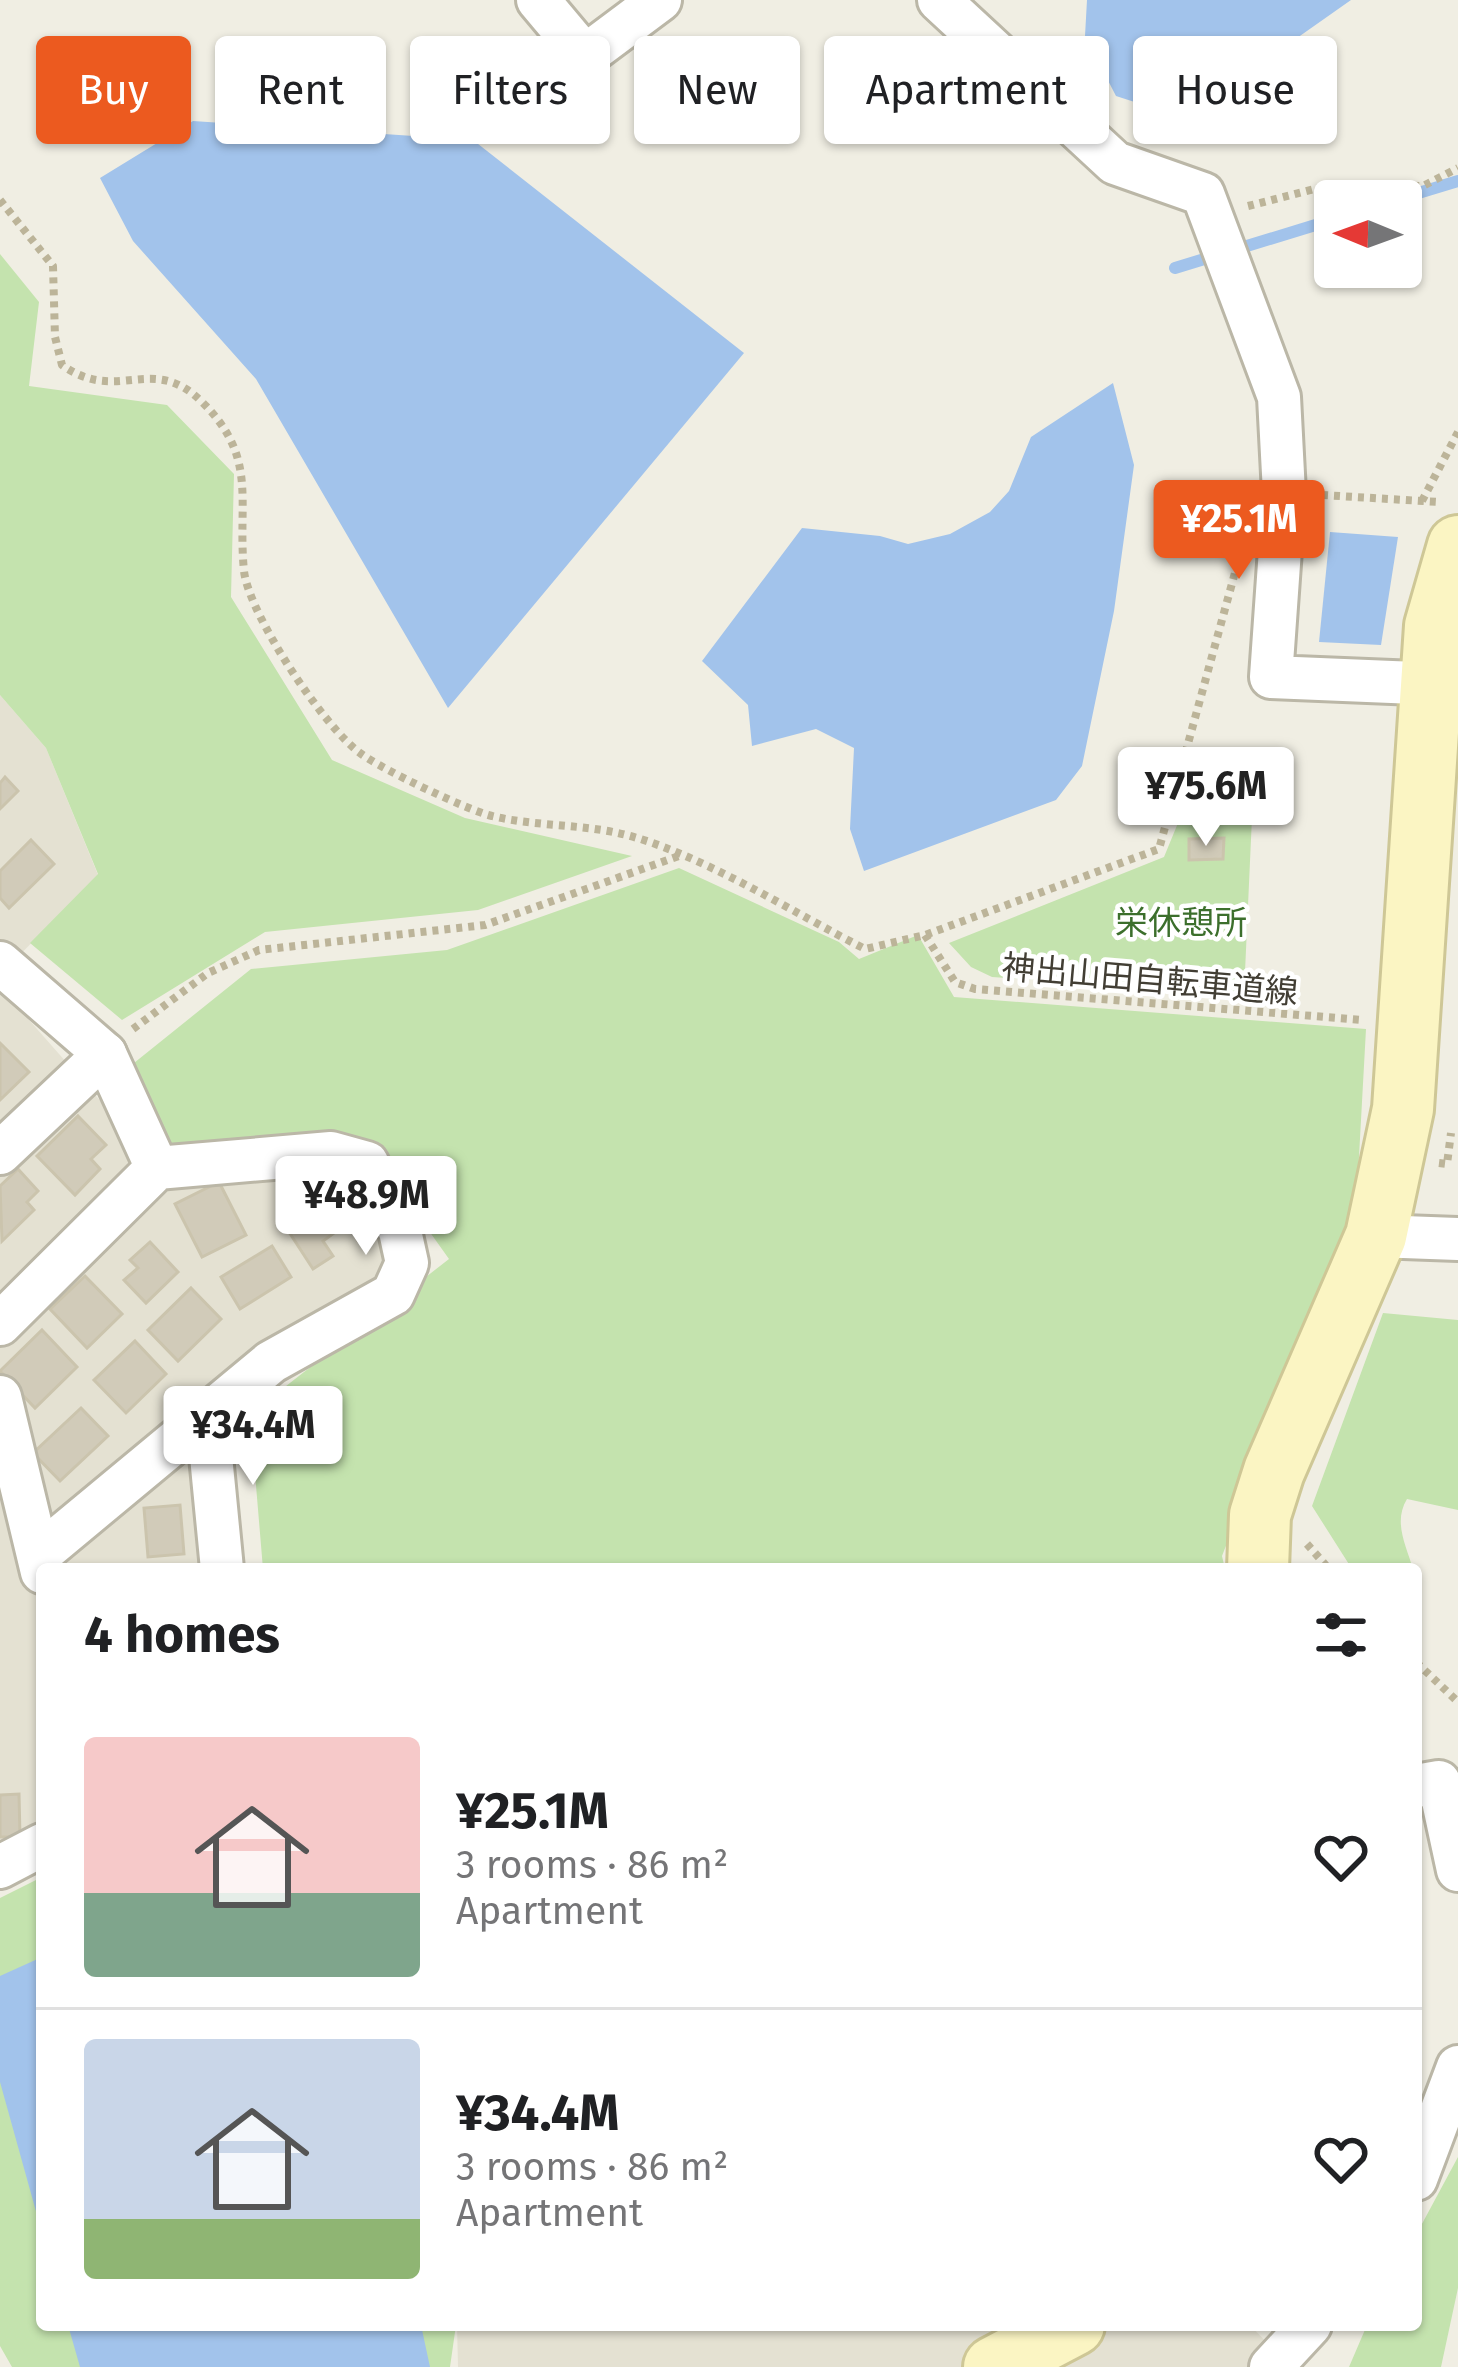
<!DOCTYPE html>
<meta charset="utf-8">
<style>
body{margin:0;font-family:"Fira Sans","Noto Sans JP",sans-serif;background:#f2f2f2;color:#202124;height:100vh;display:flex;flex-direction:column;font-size:45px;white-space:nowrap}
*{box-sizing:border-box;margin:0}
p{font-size:39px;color:#757577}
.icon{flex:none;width:66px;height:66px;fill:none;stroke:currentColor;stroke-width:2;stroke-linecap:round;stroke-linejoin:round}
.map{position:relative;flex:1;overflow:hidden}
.panel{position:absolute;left:36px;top:1563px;width:1386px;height:768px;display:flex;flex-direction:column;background:#fff;border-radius:12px;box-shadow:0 3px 9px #0004}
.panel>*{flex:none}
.guide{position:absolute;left:36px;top:36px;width:1386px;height:108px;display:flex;gap:24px}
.needle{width:78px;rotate:271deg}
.fabs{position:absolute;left:1314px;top:180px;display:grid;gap:24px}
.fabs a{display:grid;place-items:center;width:108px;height:108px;border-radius:12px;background:#fff;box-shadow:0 3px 9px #0004;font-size:60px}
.price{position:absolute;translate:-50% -102px;padding:0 27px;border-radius:12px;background:#fff;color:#222;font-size:39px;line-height:78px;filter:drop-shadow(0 3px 6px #0008)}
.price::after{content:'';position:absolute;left:50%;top:72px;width:36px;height:27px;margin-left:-18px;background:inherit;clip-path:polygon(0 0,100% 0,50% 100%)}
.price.selected{background:#ec5a1f;color:#fff}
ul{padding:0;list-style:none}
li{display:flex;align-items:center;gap:36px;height:300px;padding:0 48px}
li+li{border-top:3px solid #e0e0e0}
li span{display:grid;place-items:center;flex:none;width:336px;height:240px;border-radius:12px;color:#555}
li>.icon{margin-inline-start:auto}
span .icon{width:144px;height:144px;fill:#fffc;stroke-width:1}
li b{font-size:51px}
h2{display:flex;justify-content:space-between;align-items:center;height:144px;padding:0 48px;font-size:51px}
.chip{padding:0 42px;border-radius:12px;background:#fff;box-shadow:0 3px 9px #0004;font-size:42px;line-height:108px}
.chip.selected{background:#ec5a1f;color:#fff}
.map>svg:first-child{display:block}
.residential{fill:#e4e1d2}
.green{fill:#c4e3ae}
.water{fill:#a2c3eb}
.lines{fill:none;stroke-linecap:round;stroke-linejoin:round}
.stream{stroke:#a2c3eb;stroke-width:12}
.building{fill:#d1cbb9;stroke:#cbc4ad;stroke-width:3}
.street-casing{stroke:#bbb7a7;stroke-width:48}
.secondary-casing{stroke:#cec796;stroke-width:66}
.path{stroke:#bcb499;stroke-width:8;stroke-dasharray:6 6;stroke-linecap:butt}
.street{stroke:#fff;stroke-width:42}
.secondary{stroke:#fbf5c3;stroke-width:60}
.labels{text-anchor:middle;stroke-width:9;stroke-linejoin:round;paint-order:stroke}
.park-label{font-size:33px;fill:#3c6f2c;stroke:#fff}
.street-label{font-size:33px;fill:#423e34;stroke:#fff}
</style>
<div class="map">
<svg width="1458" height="2367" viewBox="0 0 1458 2367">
<rect width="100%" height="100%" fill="#f0eee3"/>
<g class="residential">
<path d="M0,695L46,748L98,875L0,975Z"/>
<path d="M0,987L171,1181L352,1164L398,1245L392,1275L202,1394L216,1569H42V1836L0,1859Z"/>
<path d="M457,2325H1250L1290,2367H458Z"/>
</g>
<g class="green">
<path d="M0,254L39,302L29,386L167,405L234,474L231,597L332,760L465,818L632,856L478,910L265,932L122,1020L30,943L98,874L46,748L0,695Z"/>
<path d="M1253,795L1244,994L992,977L971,967L949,943L1164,857L1187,801Z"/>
<path d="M679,868L839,942L859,959L918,935L954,997L1366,1029L1356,1211L1222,1556L1225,1569H263L250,1414L449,1259L380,1162L323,1132L166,1145L134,1063L251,969L447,950Z"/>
<path d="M1383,1313L1458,1320V1510L1407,1499C1393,1522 1406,1545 1413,1569H1352L1312,1506Z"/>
<path d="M42,1877V2325H456L450,2367H12L0,2346V1898Z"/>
<path d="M1458,2157V2288L1441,2367H1349L1367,2325H1416V2235Z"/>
</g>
<g class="water">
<path d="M1087,0H1351L1203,104L1178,144L1148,135L1150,107L1116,96L1085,36Z"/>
<path d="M193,121L473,140L744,353L448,708L256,379L133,241L100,178Z"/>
<path d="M1113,383L1134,465L1114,611L1082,766L1056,800L864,871L850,829L854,748L816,729L752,746L748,705L702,661L802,528L880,536L908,544L950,534L990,512L1009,491L1031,437Z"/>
<path d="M1330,532L1398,537L1381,645L1319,642Z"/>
<path d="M42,1957V2233L0,2082V1976Z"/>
<path d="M68,2325H421L430,2367H80Z"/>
</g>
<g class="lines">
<g class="stream">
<path d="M1392,201L1458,181"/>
<path d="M1175,268L1335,219"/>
</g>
</g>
<g class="building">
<path d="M5,777L18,791L0,809V783Z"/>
<path d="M1224,838L1223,859L1189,860V839Z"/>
<path d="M31,840L54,864L9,908L0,898V871Z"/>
<path d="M0,1043L29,1072L0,1100Z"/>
<path d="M78,1116L106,1145L91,1159L100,1169L75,1195L37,1156Z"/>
<path d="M18,1169L38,1191L27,1202L34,1210L2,1241L0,1186Z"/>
<path d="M309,1180L341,1228L323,1241L333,1256L313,1269L289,1232L308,1220L290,1193Z"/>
<path d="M219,1182L246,1235L202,1257L175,1204Z"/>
<path d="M351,1183L378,1230L358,1241L331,1195Z"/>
<path d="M150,1242L178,1272L146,1303L124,1280L138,1268L130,1260Z"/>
<path d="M272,1246L291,1277L240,1309L221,1277Z"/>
<path d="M85,1276L122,1314L87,1348L50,1309Z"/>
<path d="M191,1288L221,1319L178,1361L148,1330Z"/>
<path d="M42,1330L77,1367L35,1408L0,1371Z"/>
<path d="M135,1341L166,1374L126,1413L94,1380Z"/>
<path d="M81,1408L108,1436L60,1481L33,1453Z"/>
<path d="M180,1505L184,1554L148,1557L144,1508Z"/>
<path d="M19,1794L20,1837H0V1795Z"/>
</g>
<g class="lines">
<g class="street-casing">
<g id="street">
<path d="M538,0L585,56L660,0"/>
<path d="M939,0L1115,163L1203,194L1279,397L1284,493L1271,677L1416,683"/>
<path d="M0,963L105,1054L157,1168"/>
<path d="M0,1153L105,1054"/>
<path d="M1376,1236L1458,1239"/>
<path d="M0,1324L157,1168L331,1153L367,1163L400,1231L407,1263L393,1294L271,1362L41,1553"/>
<path d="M0,1397L42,1572"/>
<path d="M207,1415L222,1569"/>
<path d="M1416,1786L1439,1782L1458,1870"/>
<path d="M0,1867L42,1845"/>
<path d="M1416,2179L1458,2067"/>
<path d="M1271,2367L1310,2325"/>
</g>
</g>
<g class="secondary-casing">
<g id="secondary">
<path d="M1258,1569L1260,1515L1274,1471L1376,1236L1403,1109L1435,626L1458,546"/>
<path d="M994,2367L1074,2325"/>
</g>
</g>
<g class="path">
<path d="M0,200L53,266L55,337L62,365C118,405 152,352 202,402C259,458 237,501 244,571C249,615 324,727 360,753C381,769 467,810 492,816C533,826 577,824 618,833C695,850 794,913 865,949L925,935L1159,849L1236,569"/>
<path d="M1248,206L1334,184L1423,186L1458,168"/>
<path d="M1322,495L1439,502"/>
<path d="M1422,501L1458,432"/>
<path d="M925,935L955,982L975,989L1363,1020"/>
<path d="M133,1029L208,973L259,950L485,925L679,856"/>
<path d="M1439,1163L1447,1164L1451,1133"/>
<path d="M1307,1544L1329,1569"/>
<path d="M1416,1662L1458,1702"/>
</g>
<use href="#street" class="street"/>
<use href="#secondary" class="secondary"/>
</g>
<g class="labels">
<g class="park-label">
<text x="1181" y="934">栄休憩所</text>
</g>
<g class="street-label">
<text transform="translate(1150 979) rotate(5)" y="12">神出山田自転車道線</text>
</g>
</g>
</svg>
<div class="fabs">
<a><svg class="needle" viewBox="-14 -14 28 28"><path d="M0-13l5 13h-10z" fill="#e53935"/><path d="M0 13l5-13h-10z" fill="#757577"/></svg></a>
</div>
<b class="price selected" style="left:1239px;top:582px">¥25.1M</b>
<b class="price" style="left:1206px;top:849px">¥75.6M</b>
<b class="price" style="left:366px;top:1258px">¥48.9M</b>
<b class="price" style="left:253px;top:1488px">¥34.4M</b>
<div class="guide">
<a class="chip selected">Buy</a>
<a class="chip">Rent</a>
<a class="chip">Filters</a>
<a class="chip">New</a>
<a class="chip">Apartment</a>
<a class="chip">House</a>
</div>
<section class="panel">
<h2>4 homes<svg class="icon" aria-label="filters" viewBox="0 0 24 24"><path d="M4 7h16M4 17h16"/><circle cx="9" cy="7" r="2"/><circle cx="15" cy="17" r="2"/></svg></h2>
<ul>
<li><span style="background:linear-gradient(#f6c9c9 65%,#7fa58c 0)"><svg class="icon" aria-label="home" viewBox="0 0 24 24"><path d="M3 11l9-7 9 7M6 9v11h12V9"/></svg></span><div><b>¥25.1M</b><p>3 rooms · 86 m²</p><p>Apartment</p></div><svg class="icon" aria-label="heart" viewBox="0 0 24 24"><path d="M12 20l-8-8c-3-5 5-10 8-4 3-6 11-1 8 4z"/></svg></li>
<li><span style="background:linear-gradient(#c9d6e8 75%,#8fb573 0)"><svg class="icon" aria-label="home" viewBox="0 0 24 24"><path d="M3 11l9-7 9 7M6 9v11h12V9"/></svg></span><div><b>¥34.4M</b><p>3 rooms · 86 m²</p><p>Apartment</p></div><svg class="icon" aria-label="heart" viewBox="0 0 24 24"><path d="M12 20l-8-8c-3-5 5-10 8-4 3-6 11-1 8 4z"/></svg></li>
</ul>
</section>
</div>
